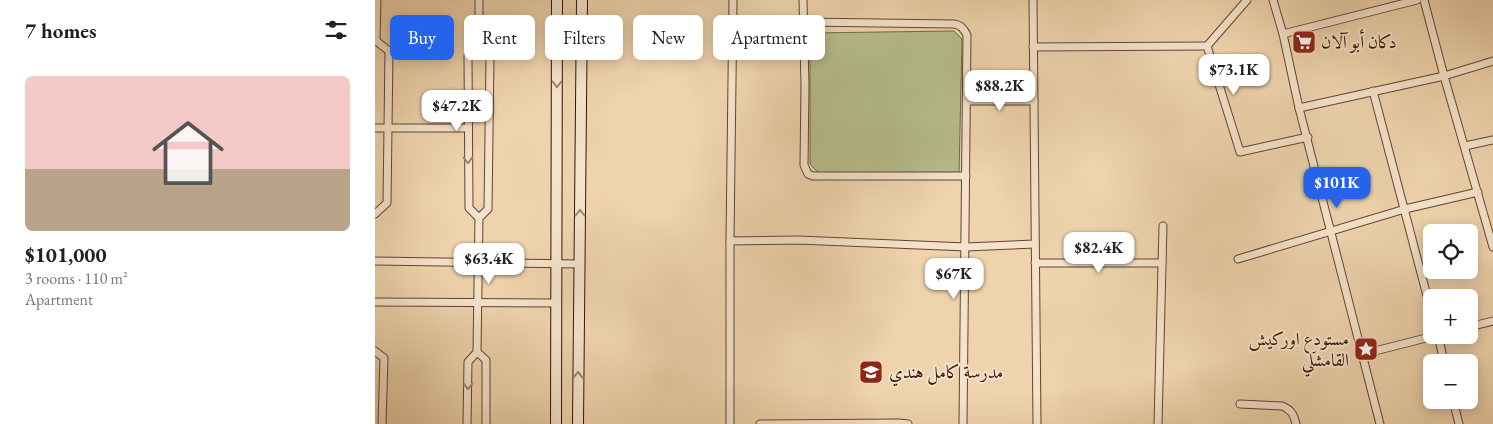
<!DOCTYPE html>
<meta charset="utf-8">
<style>
body{margin:0;font-family:"EB Garamond",Amiri,serif;background:#f6f6f6;color:#202124;height:100vh;display:flex;flex-direction:column;font-size:19px;white-space:nowrap}
*{box-sizing:border-box;margin:0}
p{font-size:16px;color:#757577}
.icon{flex:none;width:28px;height:28px;fill:none;stroke:currentColor;stroke-width:2;stroke-linecap:round;stroke-linejoin:round}
.map{position:relative;flex:1;overflow:hidden}
.details{display:flex;flex-direction:column;background:#fff;width:375px}
.details>*{flex:none}
.top-card{position:absolute;left:15px;top:15px;width:475px;height:45px;display:flex;gap:10px}
.fabs{position:absolute;left:1048px;top:224px;display:grid;gap:10px}
.fabs a{display:grid;place-items:center;width:55px;height:55px;border-radius:8px;background:#fff;box-shadow:0 2px 12px #0003;font-size:25px}
.price{position:absolute;translate:-50% -42px;padding:0 11px;border-radius:10px;background:#fff;color:#222;font-size:16px;line-height:32px;filter:drop-shadow(0 1px 2px #0008)}
.price::after{content:'';position:absolute;left:50%;top:30px;width:15px;height:11px;margin-left:-8px;background:inherit;clip-path:polygon(0 0,100% 0,50% 100%)}
.price.active{background:#2563eb;color:#fff}
ul{padding:0;list-style:none}
li{display:grid;align-content:center;gap:10px;height:265px;padding:0 25px}
li+li{border-top:1px solid #e0e0e0}
li span{display:grid;place-items:center;height:155px;border-radius:8px;color:#555}
li>.icon{margin-inline-start:auto}
span .icon{width:90px;height:90px;fill:#fffc;stroke-width:1}
li b{font-size:21px}
h2{display:flex;justify-content:space-between;align-items:center;height:60px;padding:0 25px;font-size:21px}
.pill{padding:0 18px;border-radius:8px;background:#fff;box-shadow:0 2px 12px #0003;font-size:18px;line-height:45px}
.pill.active{background:#2563eb;color:#fff}
main{display:flex;flex:1;min-height:0}
.map>svg:first-child{display:block}
.green{fill:#b5bd8c;stroke:#756848}
.lines{fill:none;stroke-linecap:round;stroke-linejoin:round}
.minor-casing{stroke:#63442f;stroke-width:9}
.secondary-casing{stroke:#351405;stroke-width:12}
.minor{stroke:#f4e2ca;stroke-width:7}
.secondary{stroke:#f4e2ca;stroke-width:10}
.oneway{stroke:#9e8571}
.labels{text-anchor:middle;stroke-width:4;stroke-linejoin:round;paint-order:stroke}
.poi-label{font-size:18px;fill:#351405;stroke:#f4e2ca;text-anchor:start}
</style>
<main>
<section class="details">
<h2>7 homes<svg class="icon" aria-label="filters" viewBox="0 0 24 24"><path d="M4 7h16M4 17h16"/><circle cx="9" cy="7" r="2"/><circle cx="15" cy="17" r="2"/></svg></h2>
<ul>
<li><span style="background:linear-gradient(#f6c9c9 60%,#b9a48a 0)"><svg class="icon" aria-label="home" viewBox="0 0 24 24"><path d="M3 11l9-7 9 7M6 9v11h12V9"/></svg></span><div><b>$101,000</b><p>3 rooms · 110 m²</p><p>Apartment</p></div></li>
</ul>
</section>
<div class="map">
<svg width="1118" height="424" viewBox="0 0 1118 424">
<rect width="100%" height="100%" fill="#eed3ad"/>
<filter id="stains"><feTurbulence type="fractalNoise" baseFrequency=".004" numOctaves="4"/><feColorMatrix values="0 0 0 0 .2 0 0 0 0 .09 0 0 0 0 .02 0 0 0 .5 -.17"/></filter>
<radialGradient id="worn" r=".72"><stop offset=".6" stop-color="#630" stop-opacity="0"/><stop offset="1" stop-color="#630" stop-opacity=".3"/></radialGradient>
<path class="green" d="M579,31L587,39L584,174L444,173L435,164V33Z"/>
<g class="lines">
<g class="minor-casing">
<g id="minor">
<path d="M428,0L430,85L429,165L433,174L438,176H591"/>
<path d="M658,0L662,424"/>
<path d="M872,0L832,46L865,152L933,137"/>
<path d="M898,0L908,34L924,108L1005,424"/>
<path d="M1049,0L1069,76L1118,247"/>
<path d="M429,22L579,24C586,25 589,29 592,35L588,424"/>
<path d="M908,34L1042,0"/>
<path d="M0,40L14,51L12,203L0,214"/>
<path d="M1,40L2,0"/>
<path d="M104,45L93,56L94,208L104,218"/>
<path d="M658,47L832,46"/>
<path d="M998,91L1056,311"/>
<path d="M592,101H659"/>
<path d="M924,108L1069,76L1118,61"/>
<path d="M0,128H93"/>
<path d="M1090,146L1118,140"/>
<path d="M355,241L423,240L591,247L660,244"/>
<path d="M863,259L1030,209L1103,192"/>
<path d="M0,261L204,264"/>
<path d="M660,263H787"/>
<path d="M0,302L181,303"/>
<path d="M1094,327L1118,321"/>
<path d="M1063,335L1069,362"/>
<path d="M0,351L9,358L7,424"/>
<path d="M102,352L111,360V424"/>
<path d="M988,354L1063,335"/>
<path d="M1078,400L1084,424"/>
<path d="M865,404L907,406C916,409 919,415 921,424"/>
<path d="M92,424L93,362L102,352L104,218L113,209L115,57L104,45V0"/>
<path d="M355,424V241L358,0"/>
<path d="M385,424L524,423L533,424"/>
<path d="M783,424L788,226"/>
</g>
</g>
<g class="secondary-casing">
<g id="secondary">
<path d="M181,424L182,0"/>
<path d="M203,424L207,0"/>
</g>
</g>
<use href="#minor" class="minor"/>
<use href="#secondary" class="secondary"/>
</g>
<defs><path id="oneway-chevron" d="M-2-3.5L2.5 0L-2 3.5" fill="none" stroke-width="1.6" stroke-linecap="round" stroke-linejoin="round" transform="scale(1.25)"/></defs>
<g class="oneway">
<use href="#oneway-chevron" transform="translate(182 84) rotate(90)"/>
<use href="#oneway-chevron" transform="translate(93 160) rotate(89)"/>
<use href="#oneway-chevron" transform="translate(205 213) rotate(-90)"/>
<use href="#oneway-chevron" transform="translate(203 375) rotate(-89)"/>
<use href="#oneway-chevron" transform="translate(93 386) rotate(91)"/>
</g>
<defs>
<g id="supermarket-square" transform="scale(1.25)"><rect x="-9" y="-9" width="18" height="18" rx="4" fill="#8f2418" stroke="#f4e2ca"/><path d="M-6-5.5h2.5l.6 2H6L4.5 2H-2.5L-4.4-4H-6ZM-1.5 3.2a1.3 1.3 0 1 0 .1 0ZM3 3.2a1.3 1.3 0 1 0 .1 0Z" fill="#fff"/></g>
<g id="sight-square" transform="scale(1.25)"><rect x="-9" y="-9" width="18" height="18" rx="4" fill="#8f2418" stroke="#f4e2ca"/><path d="M0-6L1.8-2.2L6-1.7L2.9 1.2L3.7 5.4L0 3.3L-3.7 5.4L-2.9 1.2L-6-1.7L-1.8-2.2Z" fill="#fff"/></g>
<g id="school-square" transform="scale(1.25)"><rect x="-9" y="-9" width="18" height="18" rx="4" fill="#8f2418" stroke="#f4e2ca"/><path d="M0-5L7-2L0 1L-7-2ZM-4 1L0 2.5L4 1V4Q0 6-4 4Z" fill="#fff"/></g>
</defs>
<g fill-rule="evenodd">
<use href="#supermarket-square" x="929" y="42"/>
<use href="#sight-square" x="991" y="349"/>
<use href="#school-square" x="496" y="372"/>
</g>
<g class="labels">
<g class="poi-label">
<text x="946" y="48">دكان أبو آلان</text>
<text x="974" y="345" text-anchor="end">مستودع اوركيش<tspan x="974" dy="21">القامشلي</tspan></text>
<text x="514" y="378">مدرسة كامل هندي</text>
</g>
</g>
<rect width="100%" height="100%" filter="url(#stains)"/>
<rect width="100%" height="100%" fill="url(#worn)"/>
</svg>
<div class="fabs">
<a><svg class="icon" aria-label="locate" viewBox="0 0 24 24"><circle cx="12" cy="12" r="6"/><path d="M12 2v4M12 18v4M2 12h4M18 12h4"/></svg></a>
<a>+</a>
<a>−</a>
</div>
<b class="price" style="left:859px;top:96px">$73.1K</b>
<b class="price" style="left:625px;top:112px">$88.2K</b>
<b class="price" style="left:82px;top:132px">$47.2K</b>
<b class="price active" style="left:962px;top:209px">$101K</b>
<b class="price" style="left:724px;top:274px">$82.4K</b>
<b class="price" style="left:114px;top:285px">$63.4K</b>
<b class="price" style="left:579px;top:300px">$67K</b>
<div class="top-card">
<a class="pill active">Buy</a>
<a class="pill">Rent</a>
<a class="pill">Filters</a>
<a class="pill">New</a>
<a class="pill">Apartment</a>
</div>
</div>
</main>
